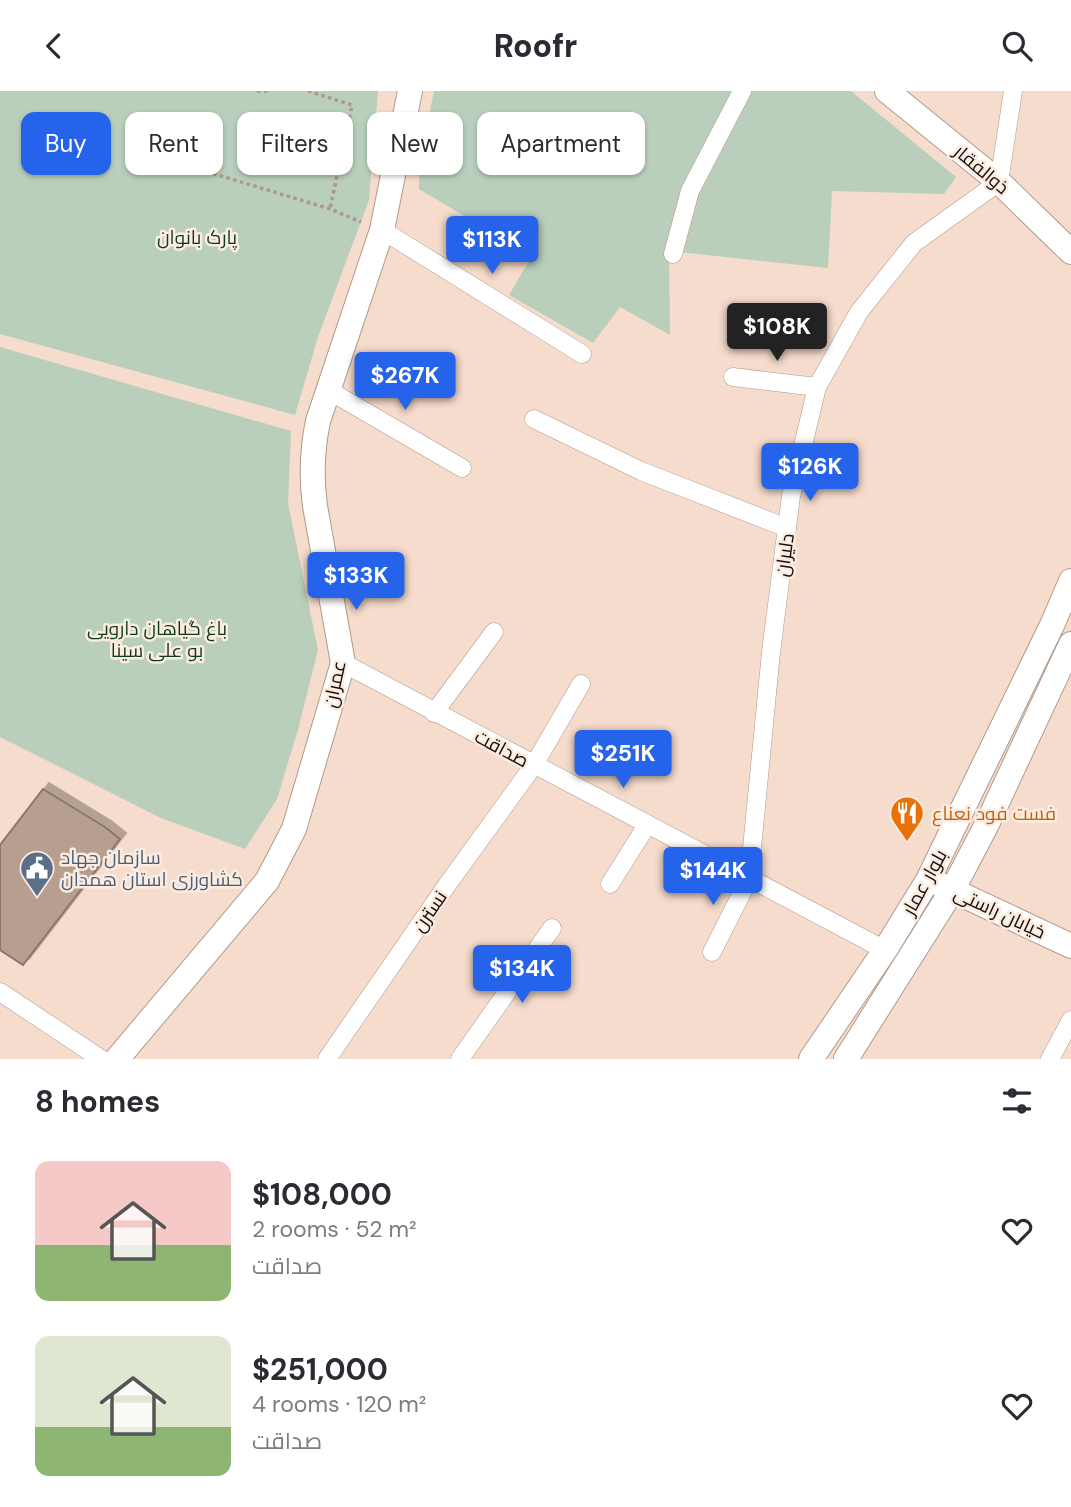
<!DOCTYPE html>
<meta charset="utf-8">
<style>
body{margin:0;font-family:"DM Sans",Cairo,sans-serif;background:#f2f2f3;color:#2b2b33;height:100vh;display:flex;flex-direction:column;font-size:26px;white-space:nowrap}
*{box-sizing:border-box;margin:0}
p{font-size:23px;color:#7c7c81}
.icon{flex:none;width:38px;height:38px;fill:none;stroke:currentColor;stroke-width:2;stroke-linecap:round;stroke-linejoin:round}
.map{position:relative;height:968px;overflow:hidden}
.details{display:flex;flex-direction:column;background:#fff;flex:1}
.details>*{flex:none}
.top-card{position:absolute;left:21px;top:21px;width:700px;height:63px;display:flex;gap:14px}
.price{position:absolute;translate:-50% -60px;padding:0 16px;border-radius:7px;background:#2563eb;color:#fff;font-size:23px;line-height:46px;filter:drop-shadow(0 2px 4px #0008)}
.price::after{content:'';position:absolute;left:50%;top:42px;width:21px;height:16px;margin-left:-10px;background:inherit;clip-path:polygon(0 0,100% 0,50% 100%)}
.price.on{background:#222;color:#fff}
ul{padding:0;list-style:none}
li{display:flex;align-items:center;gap:21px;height:175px;padding:0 35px}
li span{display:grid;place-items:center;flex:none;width:196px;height:140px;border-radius:14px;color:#555}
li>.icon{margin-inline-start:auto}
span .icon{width:84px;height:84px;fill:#fffc;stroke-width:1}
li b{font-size:30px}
h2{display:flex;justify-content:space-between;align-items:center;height:84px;padding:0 35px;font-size:30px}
.tag{padding:0 24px;border-radius:14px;background:#fff;box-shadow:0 2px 5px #0004;font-size:24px;line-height:63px}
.tag.on{background:#2563eb;color:#fff}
header{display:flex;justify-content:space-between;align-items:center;height:91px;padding:0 35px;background:#fff;font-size:32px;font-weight:800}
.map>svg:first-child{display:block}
.green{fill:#b9cfbb}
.building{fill:#b79f90;stroke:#8b7466;stroke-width:2;filter:url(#shadow)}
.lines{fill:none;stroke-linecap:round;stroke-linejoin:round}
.street-casing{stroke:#b19a8b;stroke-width:19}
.secondary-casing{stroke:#b19a8b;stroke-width:26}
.path{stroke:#ac988c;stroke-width:3.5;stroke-dasharray:3.5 3.5;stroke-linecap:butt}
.street{stroke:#fff;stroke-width:18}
.secondary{stroke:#fff;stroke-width:24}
.labels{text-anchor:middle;stroke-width:5;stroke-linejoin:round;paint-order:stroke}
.street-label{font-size:19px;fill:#150d08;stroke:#fbece2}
.park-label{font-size:19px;fill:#0f3b19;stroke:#fbece2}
.food-label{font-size:19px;fill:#c56008;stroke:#fbece2;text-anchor:start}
.service-label{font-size:19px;fill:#4e5e75;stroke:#fbece2;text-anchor:start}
</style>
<header><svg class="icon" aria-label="back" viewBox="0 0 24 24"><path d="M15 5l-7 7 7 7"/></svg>Roofr<svg class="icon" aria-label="search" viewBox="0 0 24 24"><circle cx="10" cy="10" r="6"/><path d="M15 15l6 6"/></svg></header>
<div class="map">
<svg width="1071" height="968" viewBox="0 0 1071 968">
<defs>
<filter id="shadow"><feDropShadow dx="6" dy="-6" stdDeviation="0" flood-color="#0004"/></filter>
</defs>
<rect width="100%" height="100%" fill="#f6dccd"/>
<g class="green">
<path d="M0,0H378L369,109L318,246L295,324L0,243Z"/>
<path d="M434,0H851L956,86L944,103L832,100L828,177L669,160L670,244L620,216L593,252L509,204L532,165L419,98V73Z"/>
<path d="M0,256L291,340L288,412L318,559L298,639L277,708L245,758L161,727L0,646Z"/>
</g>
<path class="building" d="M43,698L105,736L120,748L23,874L0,859V754Z"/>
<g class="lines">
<g class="street-casing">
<g id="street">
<path d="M382,139L582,263"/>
<path d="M673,163L690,100L742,0"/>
<path d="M733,286L817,296"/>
<path d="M328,299L462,377"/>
<path d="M534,328L641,380L787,437"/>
<path d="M343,572L885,859"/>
<path d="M434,622L494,541"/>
<path d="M610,793L647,734"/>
<path d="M712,861L749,788L771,561L791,405L817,296L859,221L914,152L999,91L1013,0"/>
<path d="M0,901L101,968"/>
<path d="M327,968L447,794L534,674L581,593"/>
<path d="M460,968L552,837"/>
<path d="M1050,968L1071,929"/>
</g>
</g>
<g class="secondary-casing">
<g id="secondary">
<path d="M887,0L999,91L1071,161"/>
<path d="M939,793L1071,855"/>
<path d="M117,968L267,790L294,738L343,572L315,415C311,386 312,359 318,330L382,139L410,0"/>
<path d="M811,968L885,859L928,789L1053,532L1071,490"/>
<path d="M846,968L953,798L987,733L1071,553"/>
</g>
</g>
<g class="path">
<path d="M257,0H270"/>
<path d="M308,0L352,14L330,118"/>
<path d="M126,56L330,118L361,131"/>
</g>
<use href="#street" class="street"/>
<use href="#secondary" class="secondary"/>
</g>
<defs>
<g id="restaurant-pin" transform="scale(1.75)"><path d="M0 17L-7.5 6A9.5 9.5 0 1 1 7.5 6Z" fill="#e8710a" stroke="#fbece2"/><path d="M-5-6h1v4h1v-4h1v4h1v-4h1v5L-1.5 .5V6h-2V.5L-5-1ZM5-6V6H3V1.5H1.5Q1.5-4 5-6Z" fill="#fff"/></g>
<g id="civic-pin" transform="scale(1.75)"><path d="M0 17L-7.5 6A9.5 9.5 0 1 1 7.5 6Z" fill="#5c6f8a" stroke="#fbece2"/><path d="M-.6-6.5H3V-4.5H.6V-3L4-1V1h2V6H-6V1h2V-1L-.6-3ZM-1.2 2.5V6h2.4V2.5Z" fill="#fff"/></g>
</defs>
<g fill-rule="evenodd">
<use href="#restaurant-pin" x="907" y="722"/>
<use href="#civic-pin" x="37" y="777"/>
</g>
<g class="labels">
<g class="street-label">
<text transform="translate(982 78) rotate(40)" y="7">ذوالفقار</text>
<text transform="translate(784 464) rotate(-82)" y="7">دلیران</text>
<text transform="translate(334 593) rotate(-78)" y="7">عمران</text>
<text transform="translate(502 657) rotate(28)" y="7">صداقت</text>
<text transform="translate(924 791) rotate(-61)" y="7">بلوار عمار</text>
<text transform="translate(429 820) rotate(-55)" y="7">نسترن</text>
<text transform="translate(1000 821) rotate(25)" y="7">خیابان راستی</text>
</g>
<g class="park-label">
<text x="197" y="153">پارک بانوان</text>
<text x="157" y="544">باغ گیاهان دارویی<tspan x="157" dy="22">بو علی سینا</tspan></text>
</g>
<g class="food-label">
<text x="932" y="729">فست فود نعناع</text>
</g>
<g class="service-label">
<text x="61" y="773">سازمان جهاد<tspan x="61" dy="22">کشاورزی استان همدان</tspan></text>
</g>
</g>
</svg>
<b class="price" style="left:492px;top:185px">$113K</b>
<b class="price on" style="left:777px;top:272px">$108K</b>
<b class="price" style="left:405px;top:321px">$267K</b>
<b class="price" style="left:810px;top:412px">$126K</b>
<b class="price" style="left:356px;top:521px">$133K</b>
<b class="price" style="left:623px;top:699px">$251K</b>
<b class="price" style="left:713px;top:816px">$144K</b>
<b class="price" style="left:522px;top:914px">$134K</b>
<div class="top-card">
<a class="tag on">Buy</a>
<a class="tag">Rent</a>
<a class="tag">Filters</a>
<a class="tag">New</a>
<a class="tag">Apartment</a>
</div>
</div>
<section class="details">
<h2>8 homes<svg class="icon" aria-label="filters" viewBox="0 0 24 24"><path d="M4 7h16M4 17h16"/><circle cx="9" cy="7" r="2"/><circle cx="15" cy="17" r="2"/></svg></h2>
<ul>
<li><span style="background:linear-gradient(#f6c9c9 60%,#8fb573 0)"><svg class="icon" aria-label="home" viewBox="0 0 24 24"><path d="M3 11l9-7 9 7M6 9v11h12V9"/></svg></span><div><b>$108,000</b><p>2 rooms · 52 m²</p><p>صداقت</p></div><svg class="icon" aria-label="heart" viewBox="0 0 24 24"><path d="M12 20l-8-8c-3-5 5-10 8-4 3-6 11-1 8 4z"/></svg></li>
<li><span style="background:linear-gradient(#dfe7d0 65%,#8fb573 0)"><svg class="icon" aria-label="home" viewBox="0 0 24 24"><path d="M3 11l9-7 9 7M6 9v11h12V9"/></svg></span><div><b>$251,000</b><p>4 rooms · 120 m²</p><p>صداقت</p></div><svg class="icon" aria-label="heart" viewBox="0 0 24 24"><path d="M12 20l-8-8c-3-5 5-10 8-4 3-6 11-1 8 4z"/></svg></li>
</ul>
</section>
